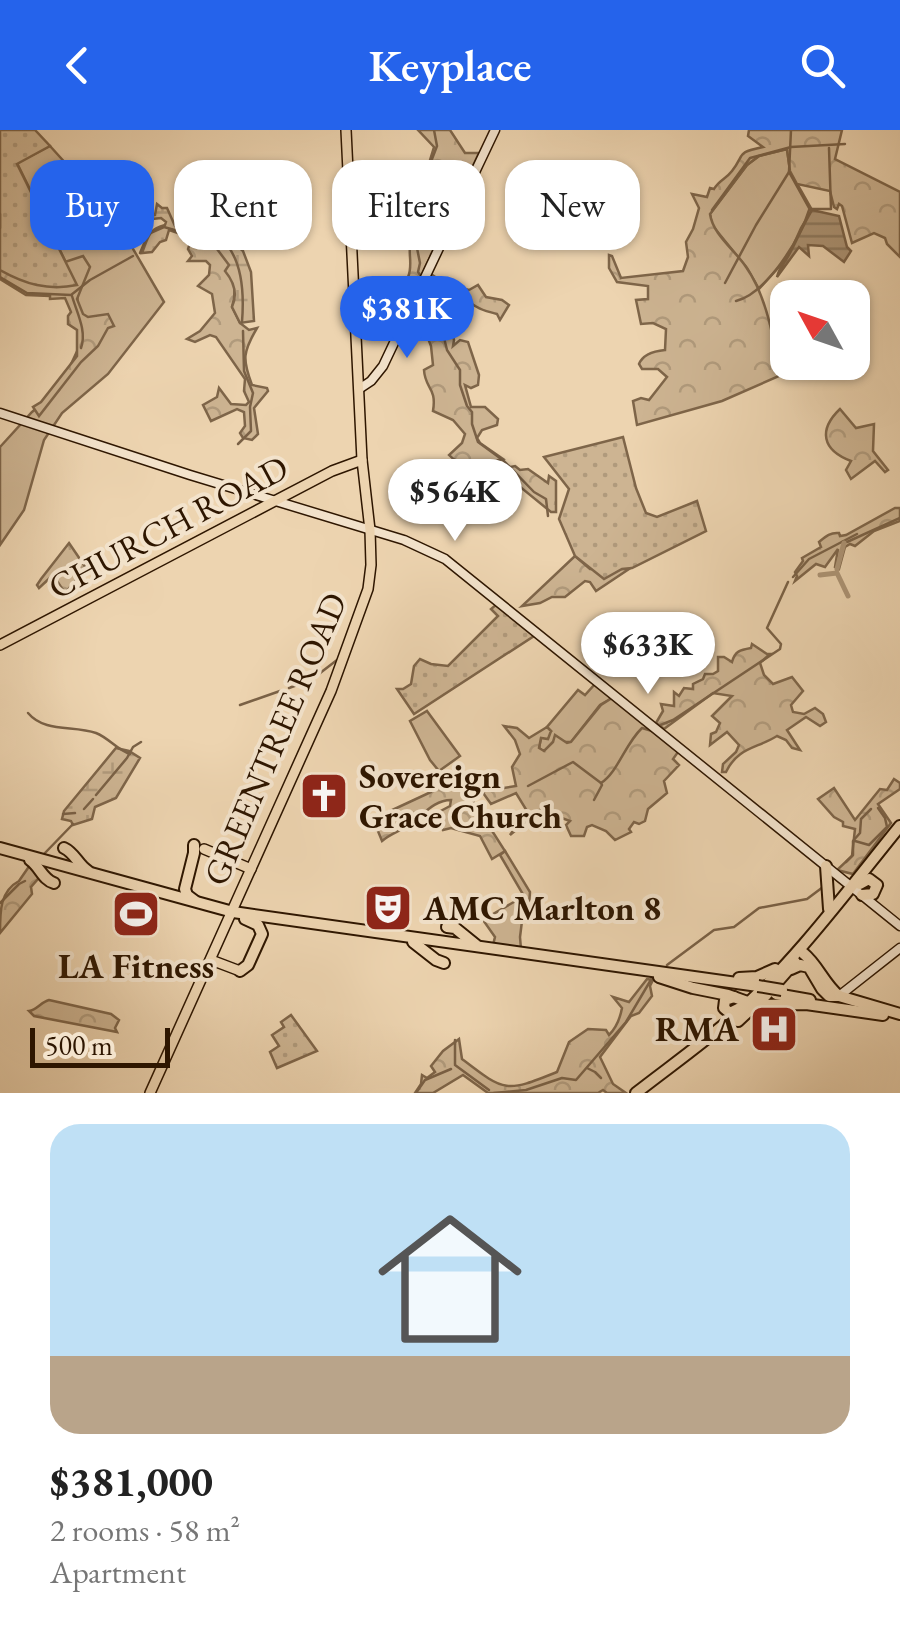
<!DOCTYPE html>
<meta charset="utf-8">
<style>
body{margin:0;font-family:"EB Garamond",serif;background:#f2f2f2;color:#222;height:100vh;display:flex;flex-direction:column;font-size:38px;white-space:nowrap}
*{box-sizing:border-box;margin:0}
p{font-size:32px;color:#767676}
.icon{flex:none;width:55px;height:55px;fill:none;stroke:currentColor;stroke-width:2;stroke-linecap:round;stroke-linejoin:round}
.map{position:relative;height:963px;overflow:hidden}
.sheet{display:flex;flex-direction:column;background:#fff;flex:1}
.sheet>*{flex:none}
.guide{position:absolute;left:30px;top:30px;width:840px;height:90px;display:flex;gap:20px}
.needle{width:65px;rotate:310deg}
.buttons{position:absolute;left:770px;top:150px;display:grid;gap:20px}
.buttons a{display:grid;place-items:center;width:100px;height:100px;border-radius:20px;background:#fff;box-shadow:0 2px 8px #0004;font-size:50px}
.scale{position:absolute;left:30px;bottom:25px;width:140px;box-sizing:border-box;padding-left:10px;border:5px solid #2e1600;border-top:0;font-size:28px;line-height:35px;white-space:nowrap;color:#2e1600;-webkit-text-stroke:8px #f3e3cc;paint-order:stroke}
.price{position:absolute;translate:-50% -85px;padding:0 22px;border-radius:35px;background:#fff;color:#222;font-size:32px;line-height:65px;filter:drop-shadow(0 2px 5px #0008)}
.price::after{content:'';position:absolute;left:50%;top:60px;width:30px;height:22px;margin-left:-15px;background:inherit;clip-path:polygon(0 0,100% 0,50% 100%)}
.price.selected{background:#2563eb;color:#fff}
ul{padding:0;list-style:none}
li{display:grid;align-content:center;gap:20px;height:530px;padding:0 50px}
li+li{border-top:2px solid #e0e0e0}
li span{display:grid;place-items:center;height:310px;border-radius:30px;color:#555}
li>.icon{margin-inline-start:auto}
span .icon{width:180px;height:180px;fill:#fffc;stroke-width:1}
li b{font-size:42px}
.pill{padding:0 35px;border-radius:30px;background:#fff;box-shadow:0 2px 8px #0004;font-size:35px;line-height:90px}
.pill.selected{background:#2563eb;color:#fff}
header{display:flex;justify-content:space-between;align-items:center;height:130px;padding:0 50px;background:#2563eb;color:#fff;font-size:45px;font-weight:600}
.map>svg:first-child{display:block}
.green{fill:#cdb492;stroke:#7e6549;stroke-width:2.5}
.forest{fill:url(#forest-crowns);stroke:#7e6549;stroke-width:2.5}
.wetland{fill:url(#wetland-marsh);stroke:#7e6549;stroke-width:2.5}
.park{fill:url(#park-dots);stroke:#7e6549;stroke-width:2.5}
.water{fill:url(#water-rules);stroke:#7a6146;stroke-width:2.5}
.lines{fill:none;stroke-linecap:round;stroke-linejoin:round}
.stream{stroke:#7a6146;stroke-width:2.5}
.canal{stroke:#ac9374;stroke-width:5}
.secondary-casing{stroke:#2e1600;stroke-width:11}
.primary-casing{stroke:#2e1600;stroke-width:12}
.trunk-casing{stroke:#2e1600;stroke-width:14}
.secondary{stroke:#f3e3cc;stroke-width:8}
.primary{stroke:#edd4b0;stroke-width:9}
.trunk{stroke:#edd4b0;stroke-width:10}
.trunk-bridge-casing{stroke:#2e1600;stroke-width:14;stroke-linecap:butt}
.trunk-bridge{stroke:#edd4b0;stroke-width:10}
.labels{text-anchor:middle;stroke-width:8;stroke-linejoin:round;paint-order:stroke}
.street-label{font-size:35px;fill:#2e1600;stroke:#f3e3cc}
.poi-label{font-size:35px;font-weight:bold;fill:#2e1600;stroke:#f3e3cc;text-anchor:start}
</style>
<header><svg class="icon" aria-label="back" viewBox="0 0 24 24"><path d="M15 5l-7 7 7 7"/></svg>Keyplace<svg class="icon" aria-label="search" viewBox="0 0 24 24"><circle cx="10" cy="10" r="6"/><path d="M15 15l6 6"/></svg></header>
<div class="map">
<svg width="900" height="963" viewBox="0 0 900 963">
<defs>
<pattern id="forest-crowns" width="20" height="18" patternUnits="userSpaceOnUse" patternTransform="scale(2.5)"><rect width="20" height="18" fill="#cdb492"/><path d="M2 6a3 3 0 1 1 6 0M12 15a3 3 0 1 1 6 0" fill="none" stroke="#b09a7c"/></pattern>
<pattern id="wetland-marsh" width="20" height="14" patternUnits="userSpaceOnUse" patternTransform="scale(2.5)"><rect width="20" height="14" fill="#cdb492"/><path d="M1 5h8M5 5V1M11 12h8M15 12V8" fill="none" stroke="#b09a7c"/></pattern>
<pattern id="park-dots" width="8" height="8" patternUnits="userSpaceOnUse" patternTransform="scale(2.5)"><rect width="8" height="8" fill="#cdb492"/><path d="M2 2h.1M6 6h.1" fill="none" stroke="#b09a7c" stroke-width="1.8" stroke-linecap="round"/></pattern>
<pattern id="water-rules" width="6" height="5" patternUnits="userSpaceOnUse" patternTransform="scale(2.5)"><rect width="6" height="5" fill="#ac9374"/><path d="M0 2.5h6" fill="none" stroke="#8c775d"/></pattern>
</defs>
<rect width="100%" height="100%" fill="#edd4b0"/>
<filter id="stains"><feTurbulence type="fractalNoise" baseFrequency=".002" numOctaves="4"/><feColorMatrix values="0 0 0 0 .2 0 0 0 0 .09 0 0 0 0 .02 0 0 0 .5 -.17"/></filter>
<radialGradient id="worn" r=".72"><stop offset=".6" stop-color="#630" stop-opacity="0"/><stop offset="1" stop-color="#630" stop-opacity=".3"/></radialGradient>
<g class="green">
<path d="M50,16L115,88L164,172L108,244L62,283L44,310L24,380L0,415V317L32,282L59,260L79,217L77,155L17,33Z"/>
<path d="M787,19L790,41L812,80L801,98L788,127L759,159L747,138L712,95L710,84L747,35L759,26Z"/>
<path d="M595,554L612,568L600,575L571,612H553L544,622L539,618L541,608L551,601L547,597L578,560L585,565Z"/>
<path d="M427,581L460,626L439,641L430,630L410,591Z"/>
<path d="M505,721L530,762L529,775H524L520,807L521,819L493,815L495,807L483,790L524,766L500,725Z"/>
</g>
<g class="forest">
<path d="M418,0H450L465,23H479L418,153L408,147C414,134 406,120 412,107L400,103L386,94C394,66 393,63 422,56L434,17Z"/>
<path d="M749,0H842L835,29L900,62V127L887,114L885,108L874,103L852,113L842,76L839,74L837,79L834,77L830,61L797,54L790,41L787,19L759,26L747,35L710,84C713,105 735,120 746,137C766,165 775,212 779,246L722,271L637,295L633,271L641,268L649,270L667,247L658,239H642L639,234C643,224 655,221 665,220L666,199L653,193L641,194L636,170L648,169V156L617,152L609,138V125L612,126L621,148L683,141L688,127L686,112L693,99L699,78L692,64L707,67L710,58L714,59C719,50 726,49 732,41C746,23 735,23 763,17L748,6Z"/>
<path d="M194,111C200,112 206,112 212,114C233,123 238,158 232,177L240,193L249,200L257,198C243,222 242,229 252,255L267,258L268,261L254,278L258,304L252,310L243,308L240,303L245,296L244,282L237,279L211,291L203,275L217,267L219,258L231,274L246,275L249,272L244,261L245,249L216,207L210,205L195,212L187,209L200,201L215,183L212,164L198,156L209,145L210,135L206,131H188L192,126L188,119L190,113Z"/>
<path d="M83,126L90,137L77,169L83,184L88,187L108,184L114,196L108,198L98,216L81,232L39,286L33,277L41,272L77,226V200L68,194V186L71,182L65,168L50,169V166L26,165L0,149V136L65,132Z"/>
<path d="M431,144L445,154L469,160L478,155L486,167L502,170L509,175L500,190L497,184C491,182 483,181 477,177C466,171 465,167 452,172L447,182L454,210L453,216L460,210L468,212L479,245L478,255L471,258L465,255L471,277H485L498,289L497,295L482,300L477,308L480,313L503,329C484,334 461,339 449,325L462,313L465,304L453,290L433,281C437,257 425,259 424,240L433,235L431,216L424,198L432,170L423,161Z"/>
<path d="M840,279L856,298L874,294L873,321L888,340L885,342L875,331L851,349L846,340L851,331C822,320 818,300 840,279Z"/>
<path d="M515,336L520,340L528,339L548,353L549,346L556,351V382H551L508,347H494L492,341Z"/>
<path d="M895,378H900V391L874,401L855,416L850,414L845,417L839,439L835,437L838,419L825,437L816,434L795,451L797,446L795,442L803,431L802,428L821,417L819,412C825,407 830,402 839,403L840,406L846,405Z"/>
<path d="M69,413L86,438L65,463L53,445L39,458L37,455L41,449Z"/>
<path d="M575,426L590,439H629L596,461L590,452L585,451L565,467H552L540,473L522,476Z"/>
<path d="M752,514L767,524H770L760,533L764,545L773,554L792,547L803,561L791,575L793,582L804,584L815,578L823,584L826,592L820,596L806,587L787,600L800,620L792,618L786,610L777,606C756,619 738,617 726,642H722L723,634L736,622L739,615L727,602L710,615L711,604L716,602L720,593L712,586L732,566L713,563L664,599L656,593L663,581L661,574L674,576V562L679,566L684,558L693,559V554L703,549L705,544H713L718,541V527H724L732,532C735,521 740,520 751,518Z"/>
<path d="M612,568L678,622L673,629L679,635L664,651L667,663L648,679L645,691L639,694L634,692L629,699L631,702L615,710L606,701L592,695L587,697L584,706H571L566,695L570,691L540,680L510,705L527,681L516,663L491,674L471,646L485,661L516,656L512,637L520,624L515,610L504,596L517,598L529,608L547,597L551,601L548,609L541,608L539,618L544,621L553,612L555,605L567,613L571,612L601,575Z"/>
<path d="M452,643L467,657L466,660L505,721L492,729L480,706L451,698L443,700L435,684L450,676L451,670C434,670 423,685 410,694C401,701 391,703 382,711L373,689L431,662L436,650Z"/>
<path d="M894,649L900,653V659L878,674L891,693L853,744L837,740L852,726L855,699L843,696V692L834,687L818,669L834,658L855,690L880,659L887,660Z"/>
<path d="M30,735L43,748L38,749L31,757L32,764L0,803C0,781 0,761 19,751Z"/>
<path d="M647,849L653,850L650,856L652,866L639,883L631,886L600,927L613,954L626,963H607L603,960L598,963H488L463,945L433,963H415L421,954L422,945L427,948L435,942L431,936L443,921L459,909L462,929C505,962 505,963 557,942L569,912L588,899L606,900L609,905C617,897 620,889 622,878L613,867L629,872Z"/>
<path d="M49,870L111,884L119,890L115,898L117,902L34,886L29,881C37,880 41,872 49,870Z"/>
</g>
<g class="wetland">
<path d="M157,74L162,78H167L175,96L210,108L231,110L243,121L251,142L254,191L240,193L232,177C238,164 234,152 225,141L229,135L214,115L194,111L190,113V107L169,100L166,110L160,112L152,122L142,123C148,108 148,99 165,95L166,92L161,88L152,89L133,110L119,87L151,86L155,85Z"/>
<path d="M116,618L129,621L140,628L116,668L95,677L92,689L73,695L71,691L62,689L64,681Z"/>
</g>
<g class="park">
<path d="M0,0H35L50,16L17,34L77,155C48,161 25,154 0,140Z"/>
<path d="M623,307L636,358L646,383L657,387L697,371L706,401L632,438L622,439L604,449L575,426L559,389L569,359L544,327Z"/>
<path d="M497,474L534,503V506L414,584L397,559H403L411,554L414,536L420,529L431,534L448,536L498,486L491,479Z"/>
<path d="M291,885L317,921L277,938L270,922L279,916L272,905L284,897L281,892Z"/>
</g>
<path class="water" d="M812,80L839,86L847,117L851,121L844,132L823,116L808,115L809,126L799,117L777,147C779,138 784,134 789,125C797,110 803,95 812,80Z"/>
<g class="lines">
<g class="stream">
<path d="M791,0L789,42L809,78"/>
<path d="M811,79H831L829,18"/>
<path d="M712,80L750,28L791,17L845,14"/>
<path d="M0,84V98"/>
<path d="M140,123L148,104L164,97L227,115C243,135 244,167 242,192"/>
<path d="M421,146L418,142L420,133L416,113L420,97L419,71L433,38L432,29L437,16L434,0"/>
<path d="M0,147L27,163L71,165L90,150L133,126"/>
<path d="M429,149L437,156L435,171L447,220L460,240V255L467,276L472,282V294L478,312L504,331L534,362L546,369L548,386"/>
<path d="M725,153L756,95L789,42"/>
<path d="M72,166C77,183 87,201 81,218"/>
<path d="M736,171C767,163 800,109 809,80"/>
<path d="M238,314L251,301L250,277L253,263L244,241L243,201"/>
<path d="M842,412H847L900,388"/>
<path d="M837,443V439"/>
<path d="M793,447L809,429L857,404"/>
<path d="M289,558L311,550L337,530"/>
<path d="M240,575L280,561"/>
<path d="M28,583C45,603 73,595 96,603C109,608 117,620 130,624"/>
<path d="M658,596L673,590L780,519L781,514L767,498L788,452"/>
<path d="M528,656L573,632L601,653"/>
<path d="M96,665L127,628L133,617L141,612"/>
<path d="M594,670L602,655L601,653C618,642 625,614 642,598L652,601"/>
<path d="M84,679L93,669"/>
<path d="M63,684L75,683"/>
<path d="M855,711L869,715L887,697L885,688L878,678"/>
<path d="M44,724L73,694"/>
<path d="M846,732L853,725V711L860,703L861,689L871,679"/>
<path d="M0,773L19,754L25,751"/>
<path d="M667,835L714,800L734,797L759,778L807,769L823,757"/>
<path d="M455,934V910"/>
<path d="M455,935L489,960"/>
<path d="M587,938L595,942L601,948"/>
<path d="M416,963L425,950L451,939"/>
<path d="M494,963L526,960L562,948L576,950L626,892L652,848"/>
</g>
<g class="canal">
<path d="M837,439L844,413"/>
<path d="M820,445L837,443L848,466"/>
</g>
<g class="secondary-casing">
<g id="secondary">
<path d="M359,259L371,251L383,236L495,0"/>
<path d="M0,283L190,345L404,410L445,429L900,796"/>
<path d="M839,866L900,818"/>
</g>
</g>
<g class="primary-casing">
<g id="primary">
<path d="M0,515L332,341L362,330"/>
<path d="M204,719L251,739"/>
<path d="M211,830L240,841"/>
<path d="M150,963L331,561L368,459L371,435L370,400L362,330L346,0"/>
</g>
</g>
<g class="trunk-casing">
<g id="trunk">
<path d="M194,715V723L185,759L187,765L195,771"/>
<path d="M0,718L233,782L758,856"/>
<path d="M64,718C75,723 78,735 88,741"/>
<path d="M30,730C40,737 43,750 54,753"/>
<path d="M826,736L829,779"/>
<path d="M860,754L869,749L877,755L873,764L862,765"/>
<path d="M447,797L455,798L476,815"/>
<path d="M413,812L436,830L444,833"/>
<path d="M803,823C818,835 824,854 839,866"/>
<path d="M791,839L800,835L809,837L822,859L829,866H839L900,884"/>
<path d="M240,841L248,835L262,804L258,795L245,789"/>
<path d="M659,847L693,858L728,865L756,875L806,874L883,885"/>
<path d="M739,848L757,847L775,839"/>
<path d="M776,864L810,870"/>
<path d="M734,867L725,870L724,878L730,883L740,878"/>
<path d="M738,891L766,865L795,832"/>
<path d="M636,963C668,938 702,914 733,887C795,832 848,760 900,696"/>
</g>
</g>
<use href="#secondary" class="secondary"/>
<use href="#primary" class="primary"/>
<use href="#trunk" class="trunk"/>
<g class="trunk-bridge-casing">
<path id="trunk-bridge" d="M758,856L782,860"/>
</g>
<use href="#trunk-bridge" class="trunk-bridge"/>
</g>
<defs>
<g id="church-square" transform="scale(2.5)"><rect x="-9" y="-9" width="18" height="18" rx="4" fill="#8f2418" stroke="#f3e3cc"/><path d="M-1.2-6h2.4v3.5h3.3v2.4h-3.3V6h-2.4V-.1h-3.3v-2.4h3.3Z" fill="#fff"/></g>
<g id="theatre-square" transform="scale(2.5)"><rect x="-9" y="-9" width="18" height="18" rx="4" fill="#8f2418" stroke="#f3e3cc"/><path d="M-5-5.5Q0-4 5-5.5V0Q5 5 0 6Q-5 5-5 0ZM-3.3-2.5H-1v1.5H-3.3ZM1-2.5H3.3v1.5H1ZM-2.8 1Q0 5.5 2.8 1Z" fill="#fff"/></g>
<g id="stadium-square" transform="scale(2.5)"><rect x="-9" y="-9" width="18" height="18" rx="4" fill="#8f2418" stroke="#f3e3cc"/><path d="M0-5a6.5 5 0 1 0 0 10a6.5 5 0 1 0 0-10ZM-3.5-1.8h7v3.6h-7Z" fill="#fff"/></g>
<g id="hospital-square" transform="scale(2.5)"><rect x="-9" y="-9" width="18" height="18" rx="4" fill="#8f2418" stroke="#f3e3cc"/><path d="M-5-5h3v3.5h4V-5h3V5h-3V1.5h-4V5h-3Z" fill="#fff"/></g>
</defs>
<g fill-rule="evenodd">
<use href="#church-square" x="324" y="666"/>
<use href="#theatre-square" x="388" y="778"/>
<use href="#stadium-square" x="136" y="784"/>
<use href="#hospital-square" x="774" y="899"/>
</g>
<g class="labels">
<g class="street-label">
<text transform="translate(168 397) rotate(-28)" y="12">CHURCH ROAD</text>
<text transform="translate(275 609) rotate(-67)" y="12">GREENTREE ROAD</text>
</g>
<g class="poi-label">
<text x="359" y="658">Sovereign<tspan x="359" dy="40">Grace Church</tspan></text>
<text x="423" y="790">AMC Marlton 8</text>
<text x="136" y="848" text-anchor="middle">LA Fitness</text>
<text x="739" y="911" text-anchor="end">RMA</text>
</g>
</g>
<rect width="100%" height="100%" filter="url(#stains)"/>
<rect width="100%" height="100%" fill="url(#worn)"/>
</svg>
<div class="buttons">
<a><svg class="needle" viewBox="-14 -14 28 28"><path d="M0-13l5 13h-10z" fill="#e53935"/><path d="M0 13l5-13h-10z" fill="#767676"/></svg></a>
</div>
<div class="scale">500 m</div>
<b class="price selected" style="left:407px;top:231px">$381K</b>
<b class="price" style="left:455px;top:414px">$564K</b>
<b class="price" style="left:648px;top:567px">$633K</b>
<div class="guide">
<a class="pill selected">Buy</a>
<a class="pill">Rent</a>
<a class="pill">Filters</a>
<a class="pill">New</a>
</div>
</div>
<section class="sheet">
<ul>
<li><span style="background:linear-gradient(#bfe0f5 75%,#b9a48a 0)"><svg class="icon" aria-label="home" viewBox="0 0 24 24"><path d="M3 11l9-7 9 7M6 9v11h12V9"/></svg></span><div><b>$381,000</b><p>2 rooms · 58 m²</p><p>Apartment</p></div></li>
</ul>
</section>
